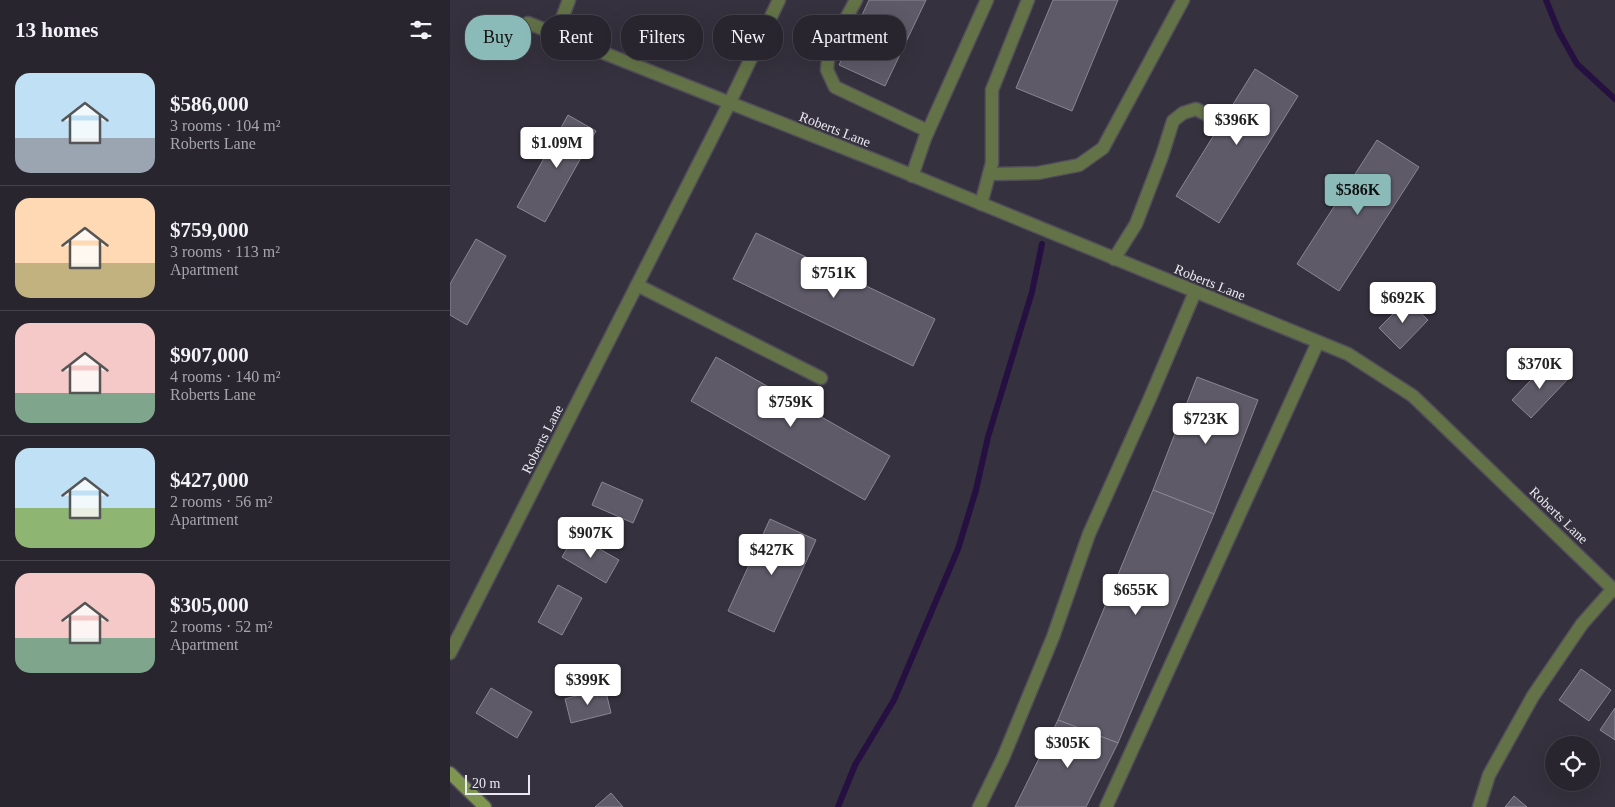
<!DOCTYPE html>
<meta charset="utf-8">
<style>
body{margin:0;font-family:Georgia,serif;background:#34313a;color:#f1f3f6;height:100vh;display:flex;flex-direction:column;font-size:19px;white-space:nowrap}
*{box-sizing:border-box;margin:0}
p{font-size:16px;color:#a5a5aa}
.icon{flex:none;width:28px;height:28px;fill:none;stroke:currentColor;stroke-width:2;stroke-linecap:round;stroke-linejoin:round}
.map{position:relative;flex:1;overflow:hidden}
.side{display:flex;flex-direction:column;background:#28252e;width:450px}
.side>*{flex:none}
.banner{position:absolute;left:15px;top:15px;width:475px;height:45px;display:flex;gap:10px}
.buttons{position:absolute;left:1095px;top:736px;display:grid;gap:10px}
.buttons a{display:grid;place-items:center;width:55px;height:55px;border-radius:50%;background:#28252e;box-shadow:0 5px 20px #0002,0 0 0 1px #44424a;font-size:25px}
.scale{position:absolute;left:15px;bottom:12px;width:65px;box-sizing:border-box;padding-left:5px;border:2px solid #eae8f0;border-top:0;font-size:14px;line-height:18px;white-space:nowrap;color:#eae8f0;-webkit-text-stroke:4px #35313e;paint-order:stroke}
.price{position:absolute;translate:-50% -42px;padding:0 11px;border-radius:5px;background:#fff;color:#222;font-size:16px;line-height:32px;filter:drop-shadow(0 1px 2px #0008)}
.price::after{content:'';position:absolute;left:50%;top:30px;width:15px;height:11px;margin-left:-8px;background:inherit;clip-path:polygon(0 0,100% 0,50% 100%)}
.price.on{background:#8bbbb9;color:#111}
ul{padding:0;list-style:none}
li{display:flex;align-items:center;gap:15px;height:125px;padding:0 15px}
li+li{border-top:1px solid #44424a}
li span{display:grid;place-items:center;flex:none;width:140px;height:100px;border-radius:15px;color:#555}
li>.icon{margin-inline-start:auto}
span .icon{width:60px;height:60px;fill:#fffc;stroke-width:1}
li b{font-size:21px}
h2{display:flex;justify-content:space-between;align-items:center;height:60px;padding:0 15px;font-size:21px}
.tag{padding:0 18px;border-radius:20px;background:#28252e;box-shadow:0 5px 20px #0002,0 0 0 1px #44424a;font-size:18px;line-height:45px}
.tag.on{background:#8bbbb9;color:#111}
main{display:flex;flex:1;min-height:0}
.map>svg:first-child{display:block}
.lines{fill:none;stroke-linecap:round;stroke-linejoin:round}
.stream{stroke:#251041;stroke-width:6}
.building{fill:#5e5a68;stroke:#8a8695}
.lane-casing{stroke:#524e5a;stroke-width:15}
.street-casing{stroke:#524e5a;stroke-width:15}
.secondary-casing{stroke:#524e5a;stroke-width:15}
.lane{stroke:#637347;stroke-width:12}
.street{stroke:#637347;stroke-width:12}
.secondary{stroke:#7e964f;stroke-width:12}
.labels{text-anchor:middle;stroke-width:4.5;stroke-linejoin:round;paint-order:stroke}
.street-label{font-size:14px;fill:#eae8f0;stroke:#35313e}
</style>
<main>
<section class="side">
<h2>13 homes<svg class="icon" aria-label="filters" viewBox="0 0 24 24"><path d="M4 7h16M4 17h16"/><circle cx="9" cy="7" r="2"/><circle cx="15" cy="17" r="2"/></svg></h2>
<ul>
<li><span style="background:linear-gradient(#bfe0f5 65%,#9aa5b1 0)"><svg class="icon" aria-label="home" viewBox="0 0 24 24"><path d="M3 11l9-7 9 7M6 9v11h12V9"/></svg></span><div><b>$586,000</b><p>3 rooms · 104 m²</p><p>Roberts Lane</p></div></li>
<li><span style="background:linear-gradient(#ffd9b3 65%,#c2b280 0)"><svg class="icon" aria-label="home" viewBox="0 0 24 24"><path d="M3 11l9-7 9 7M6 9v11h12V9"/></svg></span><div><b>$759,000</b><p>3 rooms · 113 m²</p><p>Apartment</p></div></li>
<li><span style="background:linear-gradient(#f6c9c9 70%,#7fa58c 0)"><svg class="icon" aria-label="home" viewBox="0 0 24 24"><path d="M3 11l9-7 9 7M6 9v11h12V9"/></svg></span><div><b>$907,000</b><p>4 rooms · 140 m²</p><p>Roberts Lane</p></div></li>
<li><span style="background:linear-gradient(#bfe0f5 60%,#8fb573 0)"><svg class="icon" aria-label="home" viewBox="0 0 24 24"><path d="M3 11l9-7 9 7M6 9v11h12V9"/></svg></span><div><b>$427,000</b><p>2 rooms · 56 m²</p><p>Apartment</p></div></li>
<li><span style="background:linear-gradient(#f6c9c9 65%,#7fa58c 0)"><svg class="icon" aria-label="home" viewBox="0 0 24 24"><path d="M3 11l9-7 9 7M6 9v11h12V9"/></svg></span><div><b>$305,000</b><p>2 rooms · 52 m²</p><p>Apartment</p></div></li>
</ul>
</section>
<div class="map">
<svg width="1165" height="807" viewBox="0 0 1165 807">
<rect width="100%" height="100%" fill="#35313e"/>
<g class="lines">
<g class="stream">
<path d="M1096,0L1109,32L1127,64L1165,99"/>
<path d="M388,807L405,765L444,700L508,549L526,490L538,437L582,292L592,244"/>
</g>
</g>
<g class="building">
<path d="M419,0H476L435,86L389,65Z"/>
<path d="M603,0H668L622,111L566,88Z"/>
<path d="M805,69L848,96L769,223L726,196Z"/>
<path d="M118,115L146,131L95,222L67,207Z"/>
<path d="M927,140L969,167L889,291L847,264Z"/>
<path d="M306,233L485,319L463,366L283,279Z"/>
<path d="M26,239L56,256L17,325L0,315V284Z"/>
<path d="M957,300L978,320L950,349L929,328Z"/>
<path d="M266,357L440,456L415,500L241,401Z"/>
<path d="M1099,361L1118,379L1081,418L1062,400Z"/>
<path d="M747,377L808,400L764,514L703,490Z"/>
<path d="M152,482L193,500L183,523L142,505Z"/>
<path d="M703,490L764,514L668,743L608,720Z"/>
<path d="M320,519L366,540L324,632L278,611Z"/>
<path d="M125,535L169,560L156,583L112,557Z"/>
<path d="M108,585L132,598L112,635L88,622Z"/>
<path d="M1131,669L1161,690L1139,721L1109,700Z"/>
<path d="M41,688L82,712L67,738L26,713Z"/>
<path d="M155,688L161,713L121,723L115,699Z"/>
<path d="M1165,708V740L1150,730Z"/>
<path d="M608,720L668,743L636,807H565Z"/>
<path d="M161,793L173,807H145Z"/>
<path d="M1064,796L1077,807H1055Z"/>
</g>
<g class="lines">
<g class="lane-casing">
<g id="lane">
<path d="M406,0L379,50L377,70L385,87L478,131"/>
<path d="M539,174L588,173L629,165L653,148L733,0"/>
<path d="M462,176L475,138L537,0"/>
<path d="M531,204L542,163V90L578,0"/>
<path d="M664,259L686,224L712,156L723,121L733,113L746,109L765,119"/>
<path d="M187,285L371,378"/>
<path d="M529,807L553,758L603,637L639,534L700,398L745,292"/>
<path d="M656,807L868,342"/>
<path d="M1029,807L1039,775L1083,696L1132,624L1163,589"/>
</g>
</g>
<g class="street-casing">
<g id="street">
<path d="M78,23L432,163L898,354L963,396L1165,591"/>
<path d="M106,34L119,0"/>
<path d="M0,653L279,104L329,0"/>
</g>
</g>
<g class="secondary-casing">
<path id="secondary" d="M0,773L35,807"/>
</g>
<use href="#lane" class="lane"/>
<use href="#street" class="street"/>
<use href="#secondary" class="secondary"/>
</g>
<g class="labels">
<g class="street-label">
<text transform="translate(385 129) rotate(21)" y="5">Roberts Lane</text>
<text transform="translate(760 282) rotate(22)" y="5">Roberts Lane</text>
<text transform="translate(92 439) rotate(-63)" y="5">Roberts Lane</text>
<text transform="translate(1109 515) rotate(44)" y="5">Roberts Lane</text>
</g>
</g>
</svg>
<div class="buttons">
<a><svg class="icon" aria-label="locate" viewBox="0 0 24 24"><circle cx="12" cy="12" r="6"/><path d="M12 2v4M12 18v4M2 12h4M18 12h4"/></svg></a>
</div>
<div class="scale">20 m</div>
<b class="price" style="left:787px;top:146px">$396K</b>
<b class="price" style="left:107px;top:169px">$1.09M</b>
<b class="price on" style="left:908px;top:216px">$586K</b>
<b class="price" style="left:384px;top:299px">$751K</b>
<b class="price" style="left:953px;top:324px">$692K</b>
<b class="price" style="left:1090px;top:390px">$370K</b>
<b class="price" style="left:341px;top:428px">$759K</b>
<b class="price" style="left:756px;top:445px">$723K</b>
<b class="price" style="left:141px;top:559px">$907K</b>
<b class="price" style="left:322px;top:576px">$427K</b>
<b class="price" style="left:686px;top:616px">$655K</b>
<b class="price" style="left:138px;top:706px">$399K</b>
<b class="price" style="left:618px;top:769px">$305K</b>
<div class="banner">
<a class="tag on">Buy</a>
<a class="tag">Rent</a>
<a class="tag">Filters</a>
<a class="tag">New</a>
<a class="tag">Apartment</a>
</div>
</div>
</main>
